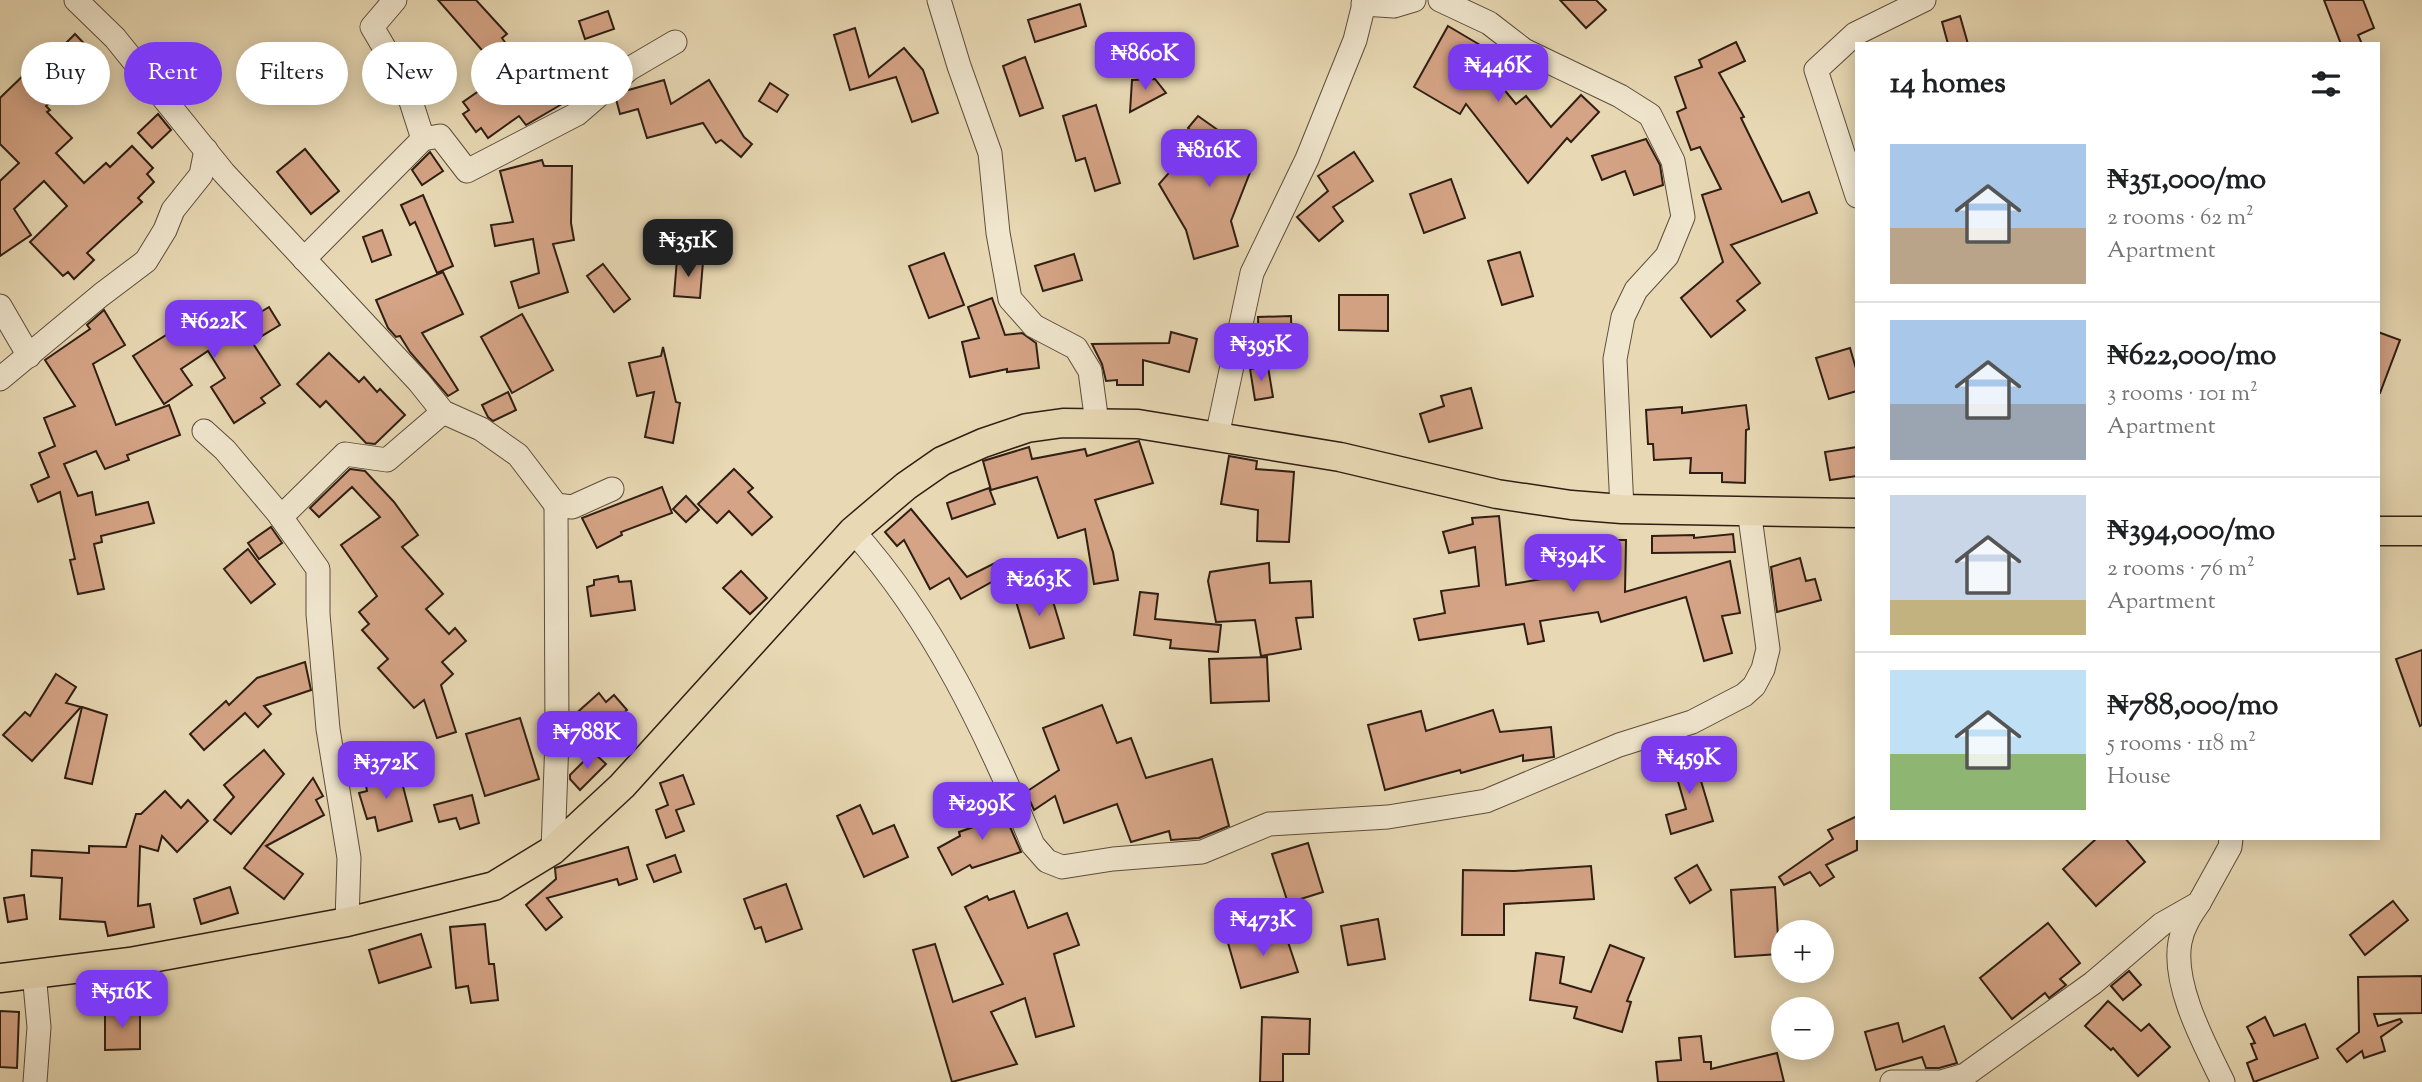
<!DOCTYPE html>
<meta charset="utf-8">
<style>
body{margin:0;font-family:"Sorts Mill Goudy",serif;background:#f2f2f2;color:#202124;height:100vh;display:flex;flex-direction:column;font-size:26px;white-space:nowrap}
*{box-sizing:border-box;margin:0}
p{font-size:23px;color:#757577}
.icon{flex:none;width:38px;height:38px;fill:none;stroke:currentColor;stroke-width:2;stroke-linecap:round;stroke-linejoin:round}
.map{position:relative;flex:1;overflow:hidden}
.side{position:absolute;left:1855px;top:42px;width:525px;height:798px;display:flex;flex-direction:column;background:#fff;border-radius:0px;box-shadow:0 4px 18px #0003}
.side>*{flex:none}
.top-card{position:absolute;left:21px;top:42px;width:665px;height:63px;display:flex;gap:14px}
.fabs{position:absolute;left:1771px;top:920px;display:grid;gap:14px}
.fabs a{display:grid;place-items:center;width:63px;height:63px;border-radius:50%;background:#fff;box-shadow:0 4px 18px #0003;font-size:35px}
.price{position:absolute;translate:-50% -60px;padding:0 16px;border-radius:14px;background:#7c3aed;color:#fff;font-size:23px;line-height:46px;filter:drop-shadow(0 2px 4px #0008)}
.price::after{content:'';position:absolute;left:50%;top:42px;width:21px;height:16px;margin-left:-10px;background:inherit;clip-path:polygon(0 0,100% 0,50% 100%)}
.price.current{background:#222;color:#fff}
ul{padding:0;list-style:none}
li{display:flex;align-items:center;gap:21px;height:175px;padding:0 35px}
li+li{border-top:2px solid #e0e0e0}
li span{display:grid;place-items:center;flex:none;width:196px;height:140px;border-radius:0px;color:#555}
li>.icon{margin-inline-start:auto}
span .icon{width:84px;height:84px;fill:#fffc;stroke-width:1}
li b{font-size:30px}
h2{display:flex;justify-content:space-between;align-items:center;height:84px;padding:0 35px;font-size:30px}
.tag{padding:0 24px;border-radius:32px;background:#fff;box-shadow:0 4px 18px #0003;font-size:24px;line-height:63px}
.tag.current{background:#7c3aed;color:#fff}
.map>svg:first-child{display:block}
.building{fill:#d5a486;stroke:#2f1e13;stroke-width:2}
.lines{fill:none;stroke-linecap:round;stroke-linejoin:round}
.minor-casing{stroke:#5d4d3b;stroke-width:25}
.major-casing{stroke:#2f1e13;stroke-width:31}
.minor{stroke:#f0e6ce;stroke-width:23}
.major{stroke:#e8d9b4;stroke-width:28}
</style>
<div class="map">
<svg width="2422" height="1082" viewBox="0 0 2422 1082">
<rect width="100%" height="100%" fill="#e8d9b4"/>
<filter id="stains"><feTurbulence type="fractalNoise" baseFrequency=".00286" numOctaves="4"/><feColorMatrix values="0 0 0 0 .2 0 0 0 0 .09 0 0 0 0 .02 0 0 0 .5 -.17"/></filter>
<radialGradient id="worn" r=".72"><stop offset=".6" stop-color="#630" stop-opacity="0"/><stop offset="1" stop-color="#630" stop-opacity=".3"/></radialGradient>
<g class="building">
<path d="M438,0H476L507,34L502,38L540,92L549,85L562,104L526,125L519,116L488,138L481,128L476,132L463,114L469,110L463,102L503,74Z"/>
<path d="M1560,0H1596L1606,10L1586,28Z"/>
<path d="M2324,0H2363L2374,28L2358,35L2362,44H2341Z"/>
<path d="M1080,4L1086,26L1035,42L1028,20Z"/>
<path d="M608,11L614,29L585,39L579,21Z"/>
<path d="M1960,16L1968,44H1948L1942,22Z"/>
<path d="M1448,26L1497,55L1488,70L1516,104L1526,96L1551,127L1581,95L1599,112L1571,142L1567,138L1528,183L1466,104L1460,114L1414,87Z"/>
<path d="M855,28L869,77L904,48L923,70L938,113L912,122L896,77L850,90L834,35Z"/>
<path d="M75,34L96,56L46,106L50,110L47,112L72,138L56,153L84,183L106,163L110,167L132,146L153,168L147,174L154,182L138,198L142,202L87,253L94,260L74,279L68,272L63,276L30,242L67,206L44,181L14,209L31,235L0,256V181L19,163L0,144V98L29,70L34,75Z"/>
<path d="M1736,42L1745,61L1719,73L1744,117L1741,118L1782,202L1809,192L1817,213L1731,245L1760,283L1737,301L1745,310L1711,337L1681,298L1723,262L1702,195L1721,189L1700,147L1691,150L1677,112L1686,108L1675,77L1702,67L1699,60Z"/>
<path d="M1025,57L1043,108L1020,116L1003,66Z"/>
<path d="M1155,79L1166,93L1130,112L1132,80Z"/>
<path d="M664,80L671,104L709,80L744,137L752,144L741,157L721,140L716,143L703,123L647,138L638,109L620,114L616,99L625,91Z"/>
<path d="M770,83L788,95L777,112L759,101Z"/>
<path d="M1096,105L1120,183L1095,191L1085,158L1076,161L1063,116Z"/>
<path d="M158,114L171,130L152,148L138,133Z"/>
<path d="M1198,116L1256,157L1231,221L1238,246L1194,259L1186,230L1159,184L1199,139L1188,128Z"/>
<path d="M1646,139L1660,165L1663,185L1634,195L1625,171L1602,180L1592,156Z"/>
<path d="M305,149L339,191L311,214L277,172Z"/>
<path d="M430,152L443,171L422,185L412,170Z"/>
<path d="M1354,152L1373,181L1333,207L1343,221L1319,241L1297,217L1328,191L1318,176Z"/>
<path d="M542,160L544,166H572L571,223L574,240L553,244L568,292L519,308L511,282L539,273L533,239L495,246L491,225L513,222L500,171Z"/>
<path d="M1451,179L1465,218L1424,233L1410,194Z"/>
<path d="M423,195L453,266L437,273L415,222L410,225L401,205Z"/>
<path d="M382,230L391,255L372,262L363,237Z"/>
<path d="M1520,252L1533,296L1502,305L1488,261Z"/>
<path d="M944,253L964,305L929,318L909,266Z"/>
<path d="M1074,254L1082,280L1043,291L1035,266Z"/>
<path d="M677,259L703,262L700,298L674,296Z"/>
<path d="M603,264L630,299L614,312L587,276Z"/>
<path d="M443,272L463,314L422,333L458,390L448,396L410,352L400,336L396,337L388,328L376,300Z"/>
<path d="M1339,295H1388V331L1339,330Z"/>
<path d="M992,298L1005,335L1022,333L1036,343L1039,368L1007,372V369L970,377L962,342L979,338L968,307Z"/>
<path d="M208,302L228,332L269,307L280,325L252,342L280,385L261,398L265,403L234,423L211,387L225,378L208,351L181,369L192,385L164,404L133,356L188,321L185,317Z"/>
<path d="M104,310L125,345L93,364L116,425L169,405L180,435L127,455L129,460L105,469L96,451L64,464L78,496L92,492L96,515L148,502L154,523L101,536L102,542L94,544L104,589L78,594L70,560L75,559L60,492L38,502L31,485L49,477L39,453L55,446L44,418L75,406L45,360L90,329L87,325Z"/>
<path d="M522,314L553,370L512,393L481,337Z"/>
<path d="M1291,316L1292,355L1259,356L1258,317Z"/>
<path d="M1171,332L1197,339L1189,372L1143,360V385H1117V380L1106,381L1102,364L1092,344L1169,343Z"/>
<path d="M2378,332L2400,340L2380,393H2378Z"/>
<path d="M663,347L676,402L680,403L673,443L645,437L654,392L637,396L629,363L661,356Z"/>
<path d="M1850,348L1857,372V391L1829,399L1816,358Z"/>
<path d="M329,353L359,382L364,377L377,392L380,389L405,415L375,444L366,443L326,401L320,407L297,384Z"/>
<path d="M1268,367L1273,397L1255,400L1250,369Z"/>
<path d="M1471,388L1482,428L1429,442L1420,414L1444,406L1441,396Z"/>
<path d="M508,392L516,410L493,421L488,417L482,405Z"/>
<path d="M1746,405L1749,429L1746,430L1745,483L1722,482V473H1690L1691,458L1654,460L1653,444H1648L1646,410L1682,407V413Z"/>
<path d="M1139,441L1153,483L1095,500L1113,552L1118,580L1094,584L1085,529L1058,538L1037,477L991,490L983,461L1029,447L1032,459L1085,449L1087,456Z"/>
<path d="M1857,447V476L1830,480L1825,452Z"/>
<path d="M1229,456L1257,461L1256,469L1294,472L1289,542L1257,541L1258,510L1221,504Z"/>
<path d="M350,469L365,471L394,502L418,535L402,547L443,594L426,609L449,634L455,628L466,641L442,662L453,674L441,685L456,732L437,738L424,700L414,708L378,668L388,659L362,630L369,624L359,612L377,596L341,545L380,517L352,487L319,517L310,508Z"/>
<path d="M734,469L753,488L748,492L772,517L752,535L729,511L717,523L698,504Z"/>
<path d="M662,487L672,513L621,532L622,535L597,548L582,518Z"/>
<path d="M989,488L995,504L952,519L947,503Z"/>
<path d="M686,496L699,510L686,522L673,509Z"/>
<path d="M911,509L967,577L997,562L1004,575L961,599L949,578L930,589L904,540L897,546L885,532Z"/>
<path d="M1499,516L1506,585L1609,568V540H1626L1625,592L1730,561L1740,613L1722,616L1732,653L1704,661L1686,597L1601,622L1598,612L1540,621L1544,641L1528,644L1524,624L1419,640L1414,619L1445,613L1441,591L1479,586L1475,547L1449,553L1443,532L1473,524L1472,518Z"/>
<path d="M271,527L282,543L259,559L248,543Z"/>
<path d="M1733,534L1735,552L1652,553V536L1694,535V538Z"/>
<path d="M248,549L275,584L251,603L224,569Z"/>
<path d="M1800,558L1806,581L1815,579L1821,600L1777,612L1771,567Z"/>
<path d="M1269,563L1270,583L1311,581L1313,617L1296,618L1301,649L1261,656L1255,620L1216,622L1208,581L1210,572Z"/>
<path d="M741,571L767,598L750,614L723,588Z"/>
<path d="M618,576L619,582L631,581L635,610L591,616L587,587L594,585V580Z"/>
<path d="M1049,588L1064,638L1030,648L1015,598Z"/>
<path d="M1140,592L1158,594L1155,619L1221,625L1218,652L1170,648L1171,640L1134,635Z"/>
<path d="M2422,650V725L2420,726L2396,659Z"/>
<path d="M1267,657L1269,701L1211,703L1209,659Z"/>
<path d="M305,662L311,690L264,706L271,714L258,727L245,713L204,750L190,734L226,701L229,705L257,678Z"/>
<path d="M56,674L76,687L66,703L81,707L32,761L3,735L25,712L30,716Z"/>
<path d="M599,693L606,702L614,695L627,710L583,749L571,735V718Z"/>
<path d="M1102,705L1117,743L1131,738L1146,778L1212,759L1229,826L1199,838L1171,840L1169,831L1131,842L1117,804L1064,823L1055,796L1034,810L1026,792L1059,770L1043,728Z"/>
<path d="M82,707L107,715L92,784L65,778Z"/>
<path d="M1493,710L1500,732L1551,727L1554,757L1523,761V755L1461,773L1460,770L1385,790L1368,725L1421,711L1426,731Z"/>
<path d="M520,718L539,779L485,796L466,734Z"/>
<path d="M264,750L284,774L231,834L214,820L234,797L224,785Z"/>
<path d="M1692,751L1713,821L1671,834L1666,815L1686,809L1671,757Z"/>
<path d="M593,752L606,764L580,790L570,779V775Z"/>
<path d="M399,771L412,821L378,831L375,817L367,819L359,793L367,791L365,780Z"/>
<path d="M683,775L694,804L676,810L684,831L666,838L656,810L668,805L660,783Z"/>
<path d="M313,778L323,796L316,800L324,815L266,846L303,874L284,899L244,868Z"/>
<path d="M165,791L181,808L188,800L208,821L177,852L162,836L158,851L140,846L138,906L150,904L154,927L108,936L105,922L60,919L62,878L31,876L32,850L89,853V846L126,847L136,814H141Z"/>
<path d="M472,795L479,823L460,829L456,818L439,822L434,805Z"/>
<path d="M996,795L1021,852L972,868L970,865L952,875L938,848L960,836L959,832L994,820L985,800Z"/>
<path d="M860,805L873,834L894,825L908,857L864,877L837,816Z"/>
<path d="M1857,816V850L1826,865L1834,877L1820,886L1810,872L1784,885L1779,877L1833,839L1828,830Z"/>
<path d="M2097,838H2125L2145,862L2096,906L2063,869Z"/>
<path d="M1308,843L1323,892L1288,903L1272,854Z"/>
<path d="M628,847L637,879L619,885L617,879L547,898L562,917L546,930L526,905L556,879L555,868Z"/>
<path d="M675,855L681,872L654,882L647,865Z"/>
<path d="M1697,865L1711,890L1690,903L1675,878Z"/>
<path d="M1591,866L1594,899L1504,904V935H1462L1463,870L1514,871Z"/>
<path d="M786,884L802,929L766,942L761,927L755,929L744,899Z"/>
<path d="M230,887L238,913L201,924L194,899Z"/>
<path d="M1775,887L1779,954L1735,957L1731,890Z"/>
<path d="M1014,891L1028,928L1067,913L1079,945L1054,954L1074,1026L1036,1037L1025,998L991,1012L1017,1064L952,1082L913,950L935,944L953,1002L1003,984L965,907L987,896L989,900Z"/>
<path d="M24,895L27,919L8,922L4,898Z"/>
<path d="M2393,901L2408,920L2365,955L2350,935Z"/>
<path d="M1378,919L1385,959L1348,965L1341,926Z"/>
<path d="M2048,923L2080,963L2060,979L2066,985L2049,998L2045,993L2012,1019L1980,978Z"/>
<path d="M485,924L489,964H494L498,1000L471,1003L468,986L456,988L450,927Z"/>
<path d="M1283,927L1298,972L1241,988L1228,943Z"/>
<path d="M421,934L431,967L379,983L369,950Z"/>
<path d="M1610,945L1644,958L1627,1001L1631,1002L1622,1032L1574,1018L1577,1007L1530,1000L1536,953L1564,957L1560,983L1591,992Z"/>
<path d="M2129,971L2141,985L2123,1000L2111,986Z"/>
<path d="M2422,976V1013L2374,1014L2378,1026L2400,1019L2402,1022L2381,1037L2385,1051L2364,1058L2362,1051L2347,1062L2337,1049L2359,1032L2358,977Z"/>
<path d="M2108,1001L2141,1031L2149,1024L2170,1047L2138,1076L2113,1048L2111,1050L2085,1026Z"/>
<path d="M0,1011L19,1012L17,1068L0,1067Z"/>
<path d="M105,1011H140V1049L105,1050Z"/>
<path d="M1262,1017L1310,1019L1309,1054H1283V1082H1260Z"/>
<path d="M2265,1017L2274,1036L2305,1024L2318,1058L2254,1082L2247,1063L2257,1059L2251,1044L2255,1043L2247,1027Z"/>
<path d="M1898,1023L1903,1042L1944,1026L1957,1063L1939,1068H1926L1922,1057L1876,1070L1865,1032Z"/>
<path d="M1701,1036L1704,1062H1711V1069L1777,1053L1784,1082H1658L1656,1062L1681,1060L1679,1038Z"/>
</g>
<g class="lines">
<g class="minor-casing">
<g id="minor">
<path d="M76,0L115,38L224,173L419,382L443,412L481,429L518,455L556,505L572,507L612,489"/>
<path d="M395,0L372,27L405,83L423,139"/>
<path d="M939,0L959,66L990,153L998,233L1010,299L1034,326L1076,348L1090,371L1097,423"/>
<path d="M1440,0L1489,23L1524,50L1620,96L1650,115L1673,161L1683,217L1667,256L1636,290L1623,317L1615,359L1622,509"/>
<path d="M1363,4L1394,6L1414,0"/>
<path d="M1857,196L1816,70L1855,34L1924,0"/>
<path d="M304,259L423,139L440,136L467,171L577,114L629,69L675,42"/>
<path d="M0,306L29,356"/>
<path d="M0,379L101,295L146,261L165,230L173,210L201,175L206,150"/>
<path d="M204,431L225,450L278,513L318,569V614L328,729L349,858L347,922"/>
<path d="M1217,436L1252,273L1307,159L1355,40L1365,0"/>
<path d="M281,517L345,454L387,460L443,412"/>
<path d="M853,531C934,621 987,734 1033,845L1047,861L1062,867L1113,859L1202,852L1269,824L1388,817L1486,801L1619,745L1692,722L1744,695L1754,686L1763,669L1768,649L1749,510"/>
<path d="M553,850L557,739L556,505"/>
<path d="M2199,903C2190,916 2183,927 2180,942C2172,985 2205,1045 2223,1082"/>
<path d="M34,973L39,1027L35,1082"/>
<path d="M1892,1082H1941L1965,1075L2093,983L2162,924L2199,903L2230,847L2231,838"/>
</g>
</g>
<g class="major-casing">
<g id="major">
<path d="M2378,531H2422"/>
<path d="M0,978L130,962L347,922L494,886L553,850L622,786L853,531L906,486L942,461L983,443L1027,428L1063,423L1138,424L1340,457L1497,494L1571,505L1622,509L1857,513"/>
</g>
</g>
<use href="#minor" class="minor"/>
<use href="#major" class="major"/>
</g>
<rect width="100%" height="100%" filter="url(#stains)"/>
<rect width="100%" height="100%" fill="url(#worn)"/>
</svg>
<div class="fabs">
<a>+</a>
<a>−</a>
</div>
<b class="price" style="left:1145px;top:92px">₦860K</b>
<b class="price" style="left:1498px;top:104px">₦446K</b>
<b class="price" style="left:1209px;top:189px">₦816K</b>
<b class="price current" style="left:688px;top:279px">₦351K</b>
<b class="price" style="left:214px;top:360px">₦622K</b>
<b class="price" style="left:1261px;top:383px">₦395K</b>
<b class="price" style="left:1573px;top:594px">₦394K</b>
<b class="price" style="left:1039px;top:618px">₦263K</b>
<b class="price" style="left:587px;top:771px">₦788K</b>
<b class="price" style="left:1689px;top:796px">₦459K</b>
<b class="price" style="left:386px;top:801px">₦372K</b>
<b class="price" style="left:982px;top:842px">₦299K</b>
<b class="price" style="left:1263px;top:958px">₦473K</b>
<b class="price" style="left:122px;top:1030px">₦516K</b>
<div class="top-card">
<a class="tag">Buy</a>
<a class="tag current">Rent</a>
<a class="tag">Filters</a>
<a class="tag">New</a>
<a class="tag">Apartment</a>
</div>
<section class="side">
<h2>14 homes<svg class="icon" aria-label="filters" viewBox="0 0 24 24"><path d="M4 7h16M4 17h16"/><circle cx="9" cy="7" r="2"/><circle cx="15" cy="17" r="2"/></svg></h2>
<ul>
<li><span style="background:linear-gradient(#a9c7e8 60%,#b9a48a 0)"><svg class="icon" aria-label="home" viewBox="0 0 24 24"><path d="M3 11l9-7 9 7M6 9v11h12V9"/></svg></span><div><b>₦351,000/mo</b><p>2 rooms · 62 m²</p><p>Apartment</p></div></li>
<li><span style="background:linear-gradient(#a9c7e8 60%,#9aa5b1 0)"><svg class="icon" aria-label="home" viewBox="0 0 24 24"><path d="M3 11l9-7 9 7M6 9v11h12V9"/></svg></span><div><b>₦622,000/mo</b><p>3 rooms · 101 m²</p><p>Apartment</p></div></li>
<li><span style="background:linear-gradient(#c9d6e8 75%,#c2b280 0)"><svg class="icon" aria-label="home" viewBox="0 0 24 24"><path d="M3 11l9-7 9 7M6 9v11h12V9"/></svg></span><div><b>₦394,000/mo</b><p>2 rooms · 76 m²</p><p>Apartment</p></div></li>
<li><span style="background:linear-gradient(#bfe0f5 60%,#8fb573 0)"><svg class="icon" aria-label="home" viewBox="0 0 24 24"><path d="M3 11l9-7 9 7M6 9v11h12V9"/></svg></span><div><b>₦788,000/mo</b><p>5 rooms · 118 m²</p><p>House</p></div></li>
</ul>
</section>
</div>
